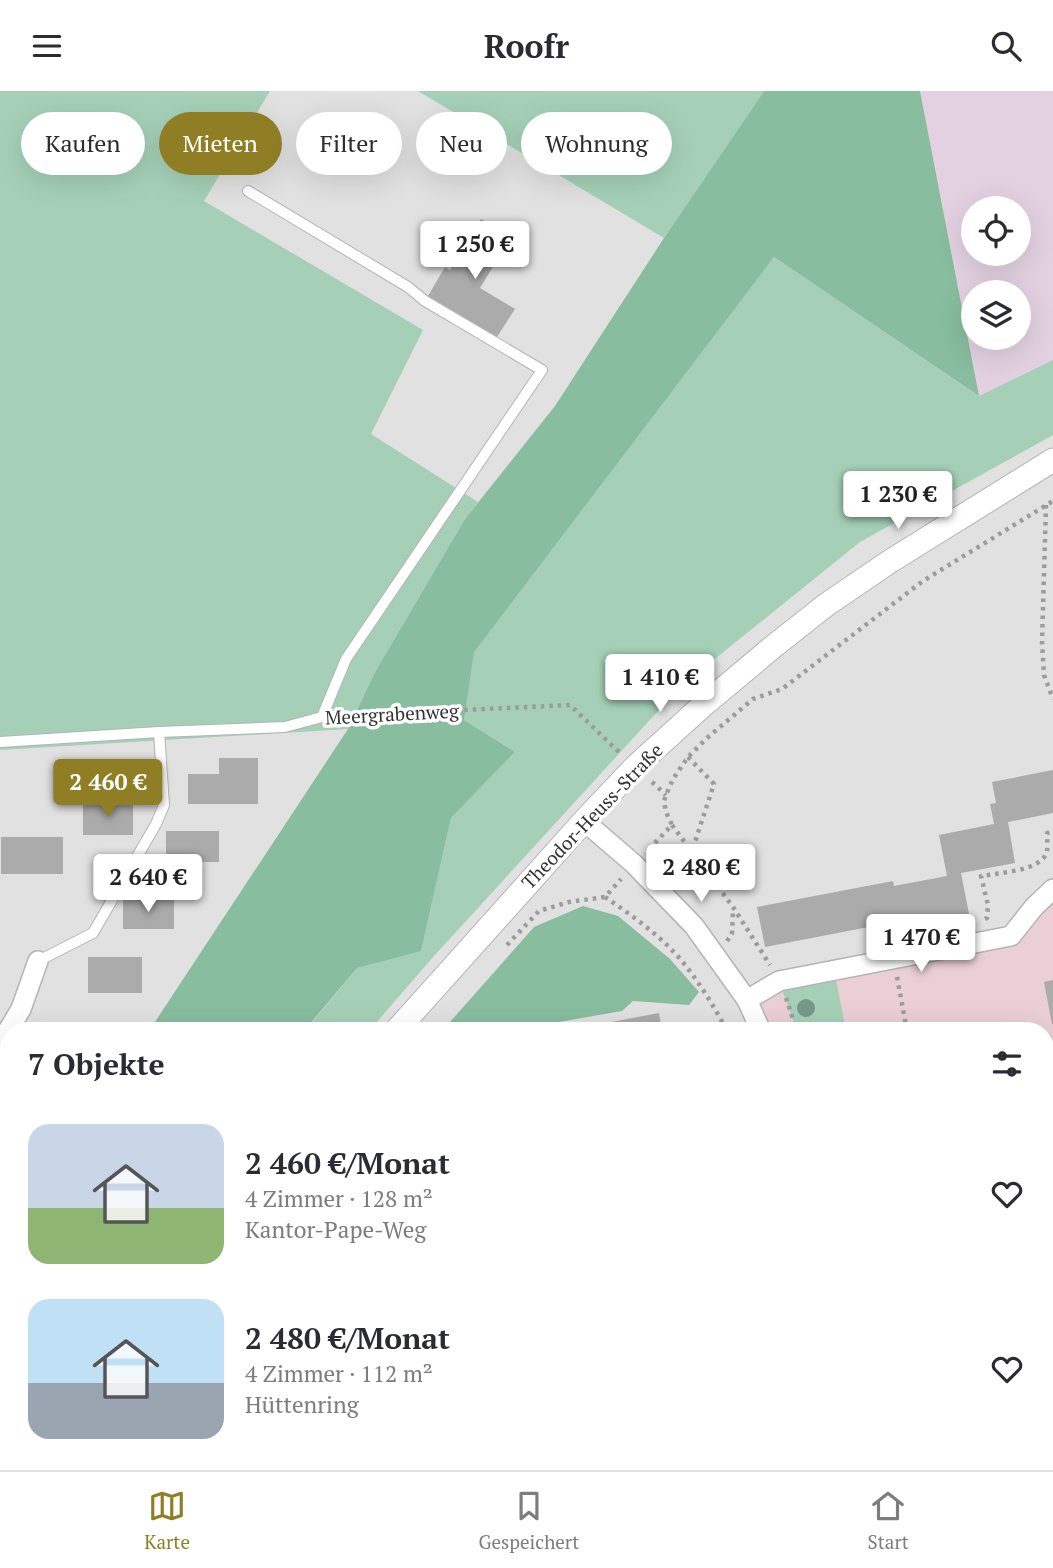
<!DOCTYPE html>
<html lang="de">
<meta charset="utf-8">
<style>
body{margin:0;font-family:"PT Serif",serif;background:#f2f2f3;color:#2b2b33;height:100vh;display:flex;flex-direction:column;font-size:26px;white-space:nowrap}
*{box-sizing:border-box;margin:0}
p{font-size:23px;color:#7c7c81}
.icon{flex:none;width:38px;height:38px;fill:none;stroke:currentColor;stroke-width:2;stroke-linecap:round;stroke-linejoin:round}
.map{position:relative;flex:1;overflow:hidden}
.panel{position:absolute;left:0px;top:931px;width:1054px;height:448px;display:flex;flex-direction:column;background:#fff;border-radius:28px 28px 0 0;box-shadow:0 7px 28px #0002}
.panel>*{flex:none}
.banner{position:absolute;left:21px;top:21px;width:700px;height:63px;display:flex;gap:14px}
.controls{position:absolute;left:961px;top:105px;display:grid;gap:14px}
.controls a{display:grid;place-items:center;width:70px;height:70px;border-radius:50%;background:#fff;box-shadow:0 7px 28px #0002;font-size:35px}
.price{position:absolute;translate:-50% -60px;padding:0 16px;border-radius:7px;background:#fff;color:#222;font-size:23px;line-height:46px;filter:drop-shadow(0 2px 4px #0008)}
.price::after{content:'';position:absolute;left:50%;top:42px;width:21px;height:16px;margin-left:-10px;background:inherit;clip-path:polygon(0 0,100% 0,50% 100%)}
.price.active{background:#907e25;color:#fff}
ul{padding:0;list-style:none}
li{display:flex;align-items:center;gap:21px;height:175px;padding:0 28px}
li span{display:grid;place-items:center;flex:none;width:196px;height:140px;border-radius:21px;color:#555}
li>.icon{margin-inline-start:auto}
span .icon{width:84px;height:84px;fill:#fffc;stroke-width:1}
li b{font-size:30px}
h2{display:flex;justify-content:space-between;align-items:center;height:84px;padding:0 28px;font-size:30px}
.chip{padding:0 24px;border-radius:32px;background:#fff;box-shadow:0 7px 28px #0002;font-size:24px;line-height:63px}
.chip.active{background:#907e25;color:#fff}
header{display:flex;justify-content:space-between;align-items:center;height:91px;padding:0 28px;background:#fff;font-size:32px;font-weight:700}
.dock{display:flex;justify-content:space-around;align-items:center;height:98px;border-top:2px solid #e1e1e2;background:#fff;font-size:19px;color:#7c7c81}
.dock a{display:grid;justify-items:center;gap:4px}
.dock .active{color:#907e25}
.map>svg:first-child{display:block}
.commercial{fill:#ead0d5}
.industrial{fill:#e3d1e1;fill-rule:evenodd}
.built{fill:#d6d8e1}
.green{fill:#a5d0b7}
.forest{fill:#88bd9f}
.building{fill:#ababac}
.lines{fill:none;stroke-linecap:round;stroke-linejoin:round}
.service-casing{stroke:#b4b4b5;stroke-width:12}
.minor-casing{stroke:#b4b4b5;stroke-width:22}
.tertiary-casing{stroke:#b4b4b5;stroke-width:25}
.path{stroke:#9c9c9d;stroke-width:4.5;stroke-dasharray:3.5 5;stroke-linecap:butt}
.service{stroke:#fff;stroke-width:10}
.minor{stroke:#fff;stroke-width:19}
.tertiary{stroke:#fff;stroke-width:23}
.tree{fill:#779889}
.labels{text-anchor:middle;stroke-width:7;stroke-linejoin:round;paint-order:stroke}
.street-label{font-size:19px;fill:#333;stroke:#fff}
</style>
<header><svg class="icon" aria-label="menu" viewBox="0 0 24 24"><path d="M4 6h16M4 12h16M4 18h16"/></svg>Roofr<svg class="icon" aria-label="search" viewBox="0 0 24 24"><circle cx="10" cy="10" r="6"/><path d="M15 15l6 6"/></svg></header>
<div class="map">
<svg width="1053" height="1379" viewBox="0 0 1053 1379">
<rect width="100%" height="100%" fill="#e1e1e2"/>
<path class="commercial" d="M1053,806V1135H1045V940H761L747,909L779,890L1011,845Z"/>
<path class="industrial" d="M920,0H1053V269L979,305ZM973,117H1018V163H973ZM973,201H1018V247H973Z"/>
<path class="built" d="M1045,1239H1053V1379H871L870,1370H1045Z"/>
<g class="green">
<path d="M0,0H270L204,110L423,239L371,343L478,411L465,428L375,581L348,638L0,659Z"/>
<path d="M418,0H764L664,147Z"/>
<path d="M774,166L979,305L1053,269V344L860,451L680,596L434,865L369,940H305L357,877L421,859L451,727L515,661L464,629L473,561Z"/>
<path d="M834,878L846,940H797L779,890Z"/>
</g>
<g class="forest">
<path d="M764,0H920L979,305L774,166L474,561L464,629L515,661L451,727L421,860L357,877L304,940H149L348,638L375,581L465,428L555,315L664,147Z"/>
<path d="M583,815L618,825L670,868L699,901L689,914L633,910L622,920L536,935L520,940H442L534,836Z"/>
<path d="M9,1153V1329L0,1337V1166Z"/>
<path d="M54,1370H130L129,1379H43Z"/>
</g>
<g class="building">
<path d="M481,128L511,146L480,197L515,218L497,246L428,205L445,176L450,179Z"/>
<path d="M219,667H258V713H188V683H219Z"/>
<path d="M1053,679V722L1008,731L1015,772L961,782L969,823L902,836L900,830L765,856L757,816L893,790L894,795L947,785L939,744L994,733L990,713L996,712L992,691Z"/>
<rect x="83" y="713" width="50" height="31"/>
<rect x="166" y="740" width="53" height="31"/>
<rect x="1" y="746" width="62" height="37"/>
<rect x="123" y="807" width="51" height="31"/>
<rect x="88" y="866" width="54" height="36"/>
<path d="M1053,889V933H1052L1044,891Z"/>
<path d="M659,922L662,940H574V938Z"/>
<rect x="1" y="1021" width="8" height="30"/>
<path d="M1053,1264V1365H1052L1045,1325V1266Z"/>
<path d="M499,1370H539L541,1379H501Z"/>
<path d="M714,1370H754L755,1379H715Z"/>
</g>
<g class="lines">
<g class="service-casing">
<g id="service">
<path d="M0,651L159,641L285,636L322,626L346,568L542,279L425,210L408,196L248,100"/>
<path d="M38,870L93,842L156,733L164,714L159,641"/>
</g>
</g>
<g class="minor-casing">
<g id="minor">
<path d="M584,730L634,773L694,835L747,909L761,940"/>
<path d="M747,909L779,890L1011,845L1034,816L1053,798"/>
<path d="M0,953L21,918L38,870"/>
<path d="M1045,1166L1053,1165"/>
<path d="M1045,1194L1053,1193"/>
<path d="M613,1370L617,1379"/>
<path d="M827,1370L828,1379"/>
</g>
</g>
<g class="tertiary-casing">
<g id="tertiary">
<path d="M396,940L584,730L635,676L700,617L774,555L826,514L889,471L1053,369"/>
<path d="M4,1379L13,1370"/>
</g>
</g>
<g class="path">
<path d="M1046,414L1042,551L1044,584L1053,608"/>
<path d="M337,625L570,614L620,662"/>
<path d="M688,666L714,693L692,760"/>
<path d="M652,691L666,704"/>
<path d="M672,734L733,816L770,874"/>
<path d="M649,758L672,734L666,721L664,710L666,704L673,688L688,666L707,647L753,608L782,598L923,490L1053,410"/>
<path d="M605,806C627,821 651,838 670,857C692,879 713,913 727,940"/>
<path d="M985,828L987,827L988,814L981,785C998,782 1043,780 1047,760C1048,755 1047,748 1047,742L1053,741"/>
<path d="M727,850L732,843L733,819"/>
<path d="M507,854L539,820L569,811L605,806L621,788"/>
<path d="M897,886L907,940"/>
<path d="M786,907L797,940"/>
<path d="M1045,976L1053,975"/>
<path d="M1045,1138H1053"/>
<path d="M1045,1227L1053,1226"/>
<path d="M333,1370L335,1379"/>
<path d="M490,1370L491,1379"/>
<path d="M705,1370L707,1379"/>
<path d="M796,1370L797,1379"/>
<path d="M858,1370L859,1379"/>
<path d="M39,1379L48,1370"/>
</g>
<use href="#service" class="service"/>
<use href="#minor" class="minor"/>
<use href="#tertiary" class="tertiary"/>
</g>
<circle class="tree" cx="806" cy="917" r="9"/>
<g class="labels">
<g class="street-label">
<text transform="translate(392 623) rotate(-3)" y="7">Meergrabenweg</text>
<text transform="translate(592 725) rotate(-46)" y="7">Theodor-Heuss-Straße</text>
</g>
</g>
</svg>
<div class="controls">
<a><svg class="icon" aria-label="locate" viewBox="0 0 24 24"><circle cx="12" cy="12" r="6"/><path d="M12 2v4M12 18v4M2 12h4M18 12h4"/></svg></a>
<a><svg class="icon" aria-label="layers" viewBox="0 0 24 24"><path d="M12 4l9 5-9 5-9-5zM3 14l9 5 9-5"/></svg></a>
</div>
<b class="price" style="left:475px;top:190px">1 250 €</b>
<b class="price" style="left:898px;top:440px">1 230 €</b>
<b class="price" style="left:660px;top:623px">1 410 €</b>
<b class="price active" style="left:108px;top:728px">2 460 €</b>
<b class="price" style="left:701px;top:813px">2 480 €</b>
<b class="price" style="left:148px;top:823px">2 640 €</b>
<b class="price" style="left:921px;top:883px">1 470 €</b>
<div class="banner">
<a class="chip">Kaufen</a>
<a class="chip active">Mieten</a>
<a class="chip">Filter</a>
<a class="chip">Neu</a>
<a class="chip">Wohnung</a>
</div>
<section class="panel">
<h2>7 Objekte<svg class="icon" aria-label="filters" viewBox="0 0 24 24"><path d="M4 7h16M4 17h16"/><circle cx="9" cy="7" r="2"/><circle cx="15" cy="17" r="2"/></svg></h2>
<ul>
<li><span style="background:linear-gradient(#c9d6e8 60%,#8fb573 0)"><svg class="icon" aria-label="home" viewBox="0 0 24 24"><path d="M3 11l9-7 9 7M6 9v11h12V9"/></svg></span><div><b>2 460 €/Monat</b><p>4 Zimmer · 128 m²</p><p>Kantor-Pape-Weg</p></div><svg class="icon" aria-label="heart" viewBox="0 0 24 24"><path d="M12 20l-8-8c-3-5 5-10 8-4 3-6 11-1 8 4z"/></svg></li>
<li><span style="background:linear-gradient(#bfe0f5 60%,#9aa5b1 0)"><svg class="icon" aria-label="home" viewBox="0 0 24 24"><path d="M3 11l9-7 9 7M6 9v11h12V9"/></svg></span><div><b>2 480 €/Monat</b><p>4 Zimmer · 112 m²</p><p>Hüttenring</p></div><svg class="icon" aria-label="heart" viewBox="0 0 24 24"><path d="M12 20l-8-8c-3-5 5-10 8-4 3-6 11-1 8 4z"/></svg></li>
</ul>
</section>
</div>
<nav class="dock">
<a class="active"><svg class="icon" aria-label="map" viewBox="0 0 24 24"><path d="M3 6l6-2 6 2 6-2v14l-6 2-6-2-6 2zM9 4v14M15 6v14"/></svg>Karte</a>
<a><svg class="icon" aria-label="saved" viewBox="0 0 24 24"><path d="M7 4h10v16l-5-4-5 4z"/></svg>Gespeichert</a>
<a><svg class="icon" aria-label="home" viewBox="0 0 24 24"><path d="M3 11l9-7 9 7M6 9v11h12V9"/></svg>Start</a>
</nav>
